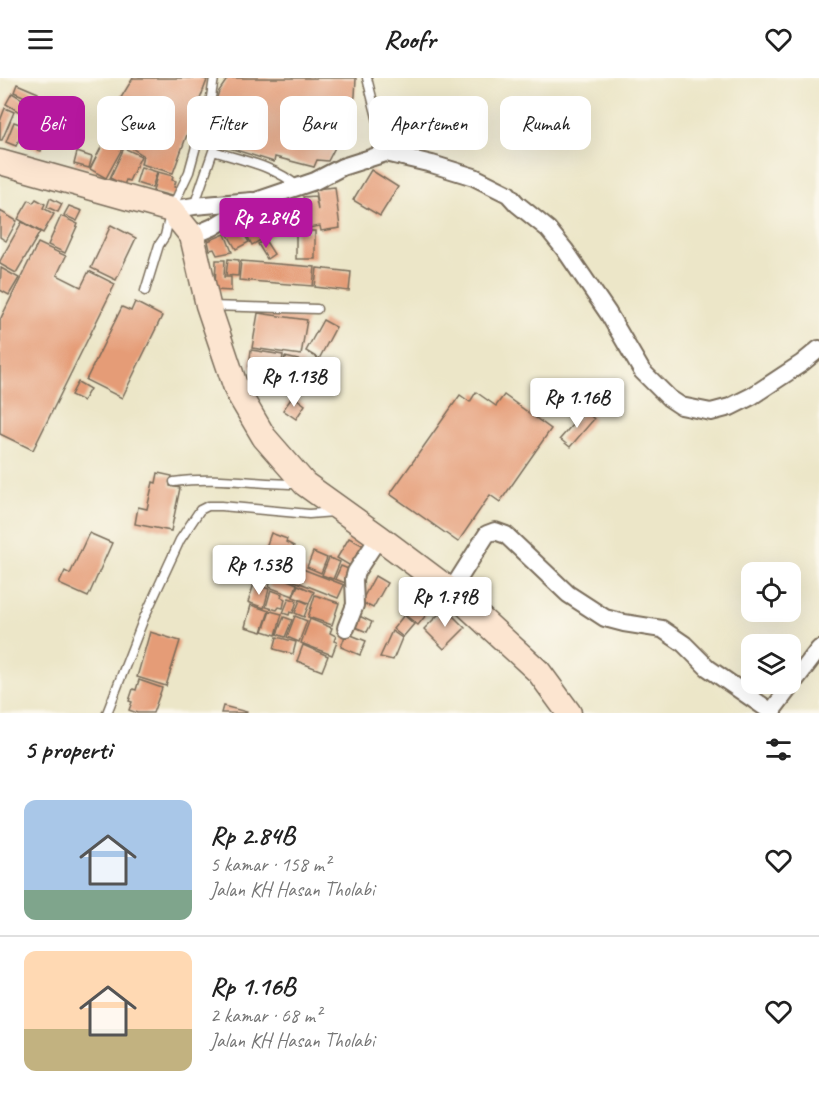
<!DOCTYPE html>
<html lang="id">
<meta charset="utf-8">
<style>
body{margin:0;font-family:Caveat,sans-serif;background:#f6f6f6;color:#222;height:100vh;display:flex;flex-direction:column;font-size:22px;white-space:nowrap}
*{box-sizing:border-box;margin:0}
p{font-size:20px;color:#767676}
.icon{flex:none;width:33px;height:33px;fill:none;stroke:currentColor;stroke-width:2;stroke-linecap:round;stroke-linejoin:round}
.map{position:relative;height:635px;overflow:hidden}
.details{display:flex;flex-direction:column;background:#fff;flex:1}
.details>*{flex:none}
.banner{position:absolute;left:18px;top:18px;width:783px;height:54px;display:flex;gap:12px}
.fabs{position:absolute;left:741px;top:484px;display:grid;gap:12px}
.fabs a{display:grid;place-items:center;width:60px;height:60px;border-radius:12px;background:#fff;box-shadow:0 6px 24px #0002;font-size:30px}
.price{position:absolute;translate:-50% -51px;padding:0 14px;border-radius:6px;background:#fff;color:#222;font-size:20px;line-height:39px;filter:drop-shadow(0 2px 3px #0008)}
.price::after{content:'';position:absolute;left:50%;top:36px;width:18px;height:14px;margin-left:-9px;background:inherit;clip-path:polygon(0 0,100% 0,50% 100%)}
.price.selected{background:#b5179e;color:#fff}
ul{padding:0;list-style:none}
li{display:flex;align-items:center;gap:18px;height:150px;padding:0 24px}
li+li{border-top:2px solid #e0e0e0}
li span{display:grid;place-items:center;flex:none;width:168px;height:120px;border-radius:12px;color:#555}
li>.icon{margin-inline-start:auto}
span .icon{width:72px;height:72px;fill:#fffc;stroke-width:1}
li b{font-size:26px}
h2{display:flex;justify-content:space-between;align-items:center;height:72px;padding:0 24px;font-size:26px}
.pill{padding:0 21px;border-radius:12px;background:#fff;box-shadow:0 6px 24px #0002;font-size:21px;line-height:54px}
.pill.selected{background:#b5179e;color:#fff}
header{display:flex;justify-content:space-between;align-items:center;height:78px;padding:0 24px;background:#fff;font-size:27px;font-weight:600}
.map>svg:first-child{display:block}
.building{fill:#e59c77}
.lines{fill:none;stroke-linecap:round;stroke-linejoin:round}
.service-casing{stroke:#796c5a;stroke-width:11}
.minor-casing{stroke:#796c5a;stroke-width:20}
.secondary-casing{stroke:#796c5a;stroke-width:27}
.service{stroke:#fff;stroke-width:8}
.minor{stroke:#fff;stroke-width:16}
.secondary{stroke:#fce5d0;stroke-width:24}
</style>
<header><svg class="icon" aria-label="menu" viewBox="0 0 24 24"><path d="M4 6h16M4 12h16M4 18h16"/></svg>Roofr<svg class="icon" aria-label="heart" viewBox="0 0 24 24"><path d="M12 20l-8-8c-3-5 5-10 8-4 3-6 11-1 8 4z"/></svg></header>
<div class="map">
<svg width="819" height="635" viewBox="0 0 819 635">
<rect width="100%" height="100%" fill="#fbf7ec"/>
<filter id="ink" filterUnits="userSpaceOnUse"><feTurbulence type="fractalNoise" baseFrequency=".0167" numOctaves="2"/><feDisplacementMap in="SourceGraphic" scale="12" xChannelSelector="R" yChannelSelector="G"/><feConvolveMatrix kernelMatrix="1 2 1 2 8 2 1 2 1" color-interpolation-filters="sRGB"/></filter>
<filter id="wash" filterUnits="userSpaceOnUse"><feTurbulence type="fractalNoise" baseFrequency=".008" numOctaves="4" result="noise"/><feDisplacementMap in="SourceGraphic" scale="24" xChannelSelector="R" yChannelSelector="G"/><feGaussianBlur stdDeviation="1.35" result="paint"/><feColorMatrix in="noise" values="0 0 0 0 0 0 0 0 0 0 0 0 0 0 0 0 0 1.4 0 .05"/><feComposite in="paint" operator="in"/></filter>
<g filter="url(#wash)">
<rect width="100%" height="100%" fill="#ece6c8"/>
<g id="blocks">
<g class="building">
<path d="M133,0H201L207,2L173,95L141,86L143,77L133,71L114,53L118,37L111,36Z"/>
<path d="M228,0H356L355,18L347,46L328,83L317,82L314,89L275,79L274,84L223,68L225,59L207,52L219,13Z"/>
<path d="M17,6L38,15L34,23L14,14Z"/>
<path d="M12,15L27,24L21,35L6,26Z"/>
<path d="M34,28L52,35L49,44L31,37Z"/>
<path d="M5,30L14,34L2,62H0V43Z"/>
<path d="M32,42L50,48L41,73L23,67Z"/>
<path d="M14,44L25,48L16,68L6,64Z"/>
<path d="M108,56L125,65L106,100L90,91Z"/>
<path d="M124,70L141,78L129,103L126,102L124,107L110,100Z"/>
<path d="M77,74L92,79L89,90L74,86Z"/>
<path d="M141,89L157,94L152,110L136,105Z"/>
<path d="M371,92L398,109L380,138L353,122Z"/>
<path d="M158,94L173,98L172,102L176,103L174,109L178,110L175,119L153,113Z"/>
<path d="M335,109L340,150L321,153L320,148L284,154L280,127L289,126L290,133L298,132V129L305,127L303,119L315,118L318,132L315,111Z"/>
<path d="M50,120L62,126L58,134L47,129Z"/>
<path d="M36,121L45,126L43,130L54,136L43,155L18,141L29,122L33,125Z"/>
<path d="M69,128L82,133L77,143L64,137Z"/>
<path d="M272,131L281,152L267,159L258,138Z"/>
<path d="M0,133L17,143L6,163L0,159Z"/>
<path d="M61,138L78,146L65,175L48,167Z"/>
<path d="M255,140L266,159L252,167L242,147Z"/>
<path d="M22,144L40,154L16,195L0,186V183Z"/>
<path d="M111,147L136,160L116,202L91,190Z"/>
<path d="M239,148L249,164L236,171L227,155Z"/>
<rect x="296" y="153" width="19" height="28"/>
<path d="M225,156L232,174L217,177L214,171L210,172L208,163Z"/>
<path d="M265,162L274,176L267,181L258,166Z"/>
<path d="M38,165L66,178L57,197L81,209L89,193L115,206L33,372L0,356V242Z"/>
<path d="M228,181L239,182L238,198L226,197Z"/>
<path d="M216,182H225L224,199H231V213L215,212Z"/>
<path d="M241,183L315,189L313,208L239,202Z"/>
<path d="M1,190L19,200L9,217L0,212Z"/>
<path d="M317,190L351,194L349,213L315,209Z"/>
<path d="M135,224L162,238L122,320L86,302L122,229L131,233Z"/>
<path d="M258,235L307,242L301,277L252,270Z"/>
<path d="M323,242L336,249L319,281L306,273Z"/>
<path d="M251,272L283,277L281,293L249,289Z"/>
<path d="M285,279L303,283L296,316L278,312Z"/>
<path d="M254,292L277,297L274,311L251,306Z"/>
<path d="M78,304L90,311L83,323L71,317Z"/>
<path d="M476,314L496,328L504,317L551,351L500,424L490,417L458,464L390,416L460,317L470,324Z"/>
<path d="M293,318L305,327L296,341L283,332Z"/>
<path d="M585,332L594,341L570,369L560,361Z"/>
<path d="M158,395L172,398L170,408L180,410L171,453L135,446L138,429L147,431L153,404L156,405Z"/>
<path d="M89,455L112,465L88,519L59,506L65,493L70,496Z"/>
<path d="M271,455L287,461L286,464L294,468L286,482L264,475Z"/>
<path d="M349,460L366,469L354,490L337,480Z"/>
<path d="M313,474L327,480L321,495L307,489Z"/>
<path d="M264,477L280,483L274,501L269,499L267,503L256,500Z"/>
<path d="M329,480L340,484L333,501L322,497Z"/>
<path d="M282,483L344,507L338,520L277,496Z"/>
<path d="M341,488L353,493L348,506L335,501Z"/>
<path d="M278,498L297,506L293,518L269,509L271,501L276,503Z"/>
<path d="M375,498L387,505L373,530L361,524Z"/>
<path d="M254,506L269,511L264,530L248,524Z"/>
<path d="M298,507L314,514L309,525L293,519Z"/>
<path d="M427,511L439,521L418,547L405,537Z"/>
<path d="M271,512L282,516L281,519L285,521L283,530L279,529L277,532L266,529Z"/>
<path d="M315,517L339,525L332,547L308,539Z"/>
<path d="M289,520L297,523L293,535L290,534L289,537L283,535Z"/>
<path d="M300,522L309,526L304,539L295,535Z"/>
<path d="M251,527L269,533L262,554L245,549Z"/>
<path d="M445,530L465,550L444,571L424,551Z"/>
<path d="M270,533L282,536L276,557L263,553Z"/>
<path d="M355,536L372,544L367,554L350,547Z"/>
<path d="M404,537L414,546L403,559L393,551Z"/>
<path d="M295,538L307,543L299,564L287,559Z"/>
<path d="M284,539L292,542L285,559L277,556Z"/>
<path d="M310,541L332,550L330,555L336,558L334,563L337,564L332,577L301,565Z"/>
<path d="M392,553L402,560L393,582L380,579Z"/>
<path d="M150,554L180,563L166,608L137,599Z"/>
<path d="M346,555L366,563L360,577L341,569Z"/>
<path d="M277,559L296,564L293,576L274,571Z"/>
<path d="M303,567L328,578L322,593L297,583Z"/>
<path d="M139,602L162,610L153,635H137L129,632L132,624L129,623L133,611L136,612Z"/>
<path d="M223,628L247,634V635H221Z"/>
</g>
</g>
</g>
<g filter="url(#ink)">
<use href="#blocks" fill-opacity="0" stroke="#796c5a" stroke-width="1.5"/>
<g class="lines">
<g class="service-casing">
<g id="service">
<path d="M367,0L386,75"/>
<path d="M194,128L213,73C241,82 275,88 297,108"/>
<path d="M145,213L159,167L165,158L171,132L189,94L198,61L209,32L214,0"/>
<path d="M210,228L317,231"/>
<path d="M174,404C215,398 257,406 298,406"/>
<path d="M107,635L144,540L180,462L200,432L208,428H221L309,436L334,434"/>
</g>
</g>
<g class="minor-casing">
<g id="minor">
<path d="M171,132L194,128L252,123"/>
<path d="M192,158L213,149L256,123L315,103L342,89L386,75L432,86L474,99L508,116L517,126L548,151L565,172L608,235L642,293L669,320L681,328L711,334L730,329L752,318L802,285L819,271"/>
<path d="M451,513L487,456L495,453L506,457L568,516L605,540L624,545L662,551L684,566L708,590L773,635"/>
<path d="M346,550L355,527L354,501L356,494L379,459"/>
<path d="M771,634L819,571"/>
</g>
</g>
<g class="secondary-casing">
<path id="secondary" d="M0,84L171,132L192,158L208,227L237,313L264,359L305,406L379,459L451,513L539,594L569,635"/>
</g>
<use href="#service" class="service"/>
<use href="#minor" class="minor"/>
<use href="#secondary" class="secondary"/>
</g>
</g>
</svg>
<div class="fabs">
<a><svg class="icon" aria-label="locate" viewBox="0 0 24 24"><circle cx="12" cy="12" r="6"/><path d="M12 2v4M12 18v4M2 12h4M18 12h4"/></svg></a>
<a><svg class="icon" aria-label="layers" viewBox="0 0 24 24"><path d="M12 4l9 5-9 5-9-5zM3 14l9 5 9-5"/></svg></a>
</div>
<b class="price selected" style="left:266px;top:171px">Rp 2.84B</b>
<b class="price" style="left:294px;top:330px">Rp 1.13B</b>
<b class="price" style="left:577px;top:351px">Rp 1.16B</b>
<b class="price" style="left:259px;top:518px">Rp 1.53B</b>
<b class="price" style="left:445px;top:550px">Rp 1.79B</b>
<div class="banner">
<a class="pill selected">Beli</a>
<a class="pill">Sewa</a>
<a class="pill">Filter</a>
<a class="pill">Baru</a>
<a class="pill">Apartemen</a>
<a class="pill">Rumah</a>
</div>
</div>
<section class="details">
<h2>5 properti<svg class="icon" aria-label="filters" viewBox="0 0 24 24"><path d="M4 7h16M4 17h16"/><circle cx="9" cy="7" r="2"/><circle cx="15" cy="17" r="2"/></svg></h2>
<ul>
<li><span style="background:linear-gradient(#a9c7e8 75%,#7fa58c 0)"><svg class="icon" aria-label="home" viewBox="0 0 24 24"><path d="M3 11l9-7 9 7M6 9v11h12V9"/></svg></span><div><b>Rp 2.84B</b><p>5 kamar · 158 m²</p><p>Jalan KH Hasan Tholabi</p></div><svg class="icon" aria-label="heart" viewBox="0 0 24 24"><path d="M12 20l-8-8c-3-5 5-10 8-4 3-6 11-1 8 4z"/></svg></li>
<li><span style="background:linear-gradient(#ffd9b3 65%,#c2b280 0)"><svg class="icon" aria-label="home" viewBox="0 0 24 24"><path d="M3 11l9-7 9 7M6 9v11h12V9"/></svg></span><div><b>Rp 1.16B</b><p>2 kamar · 68 m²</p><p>Jalan KH Hasan Tholabi</p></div><svg class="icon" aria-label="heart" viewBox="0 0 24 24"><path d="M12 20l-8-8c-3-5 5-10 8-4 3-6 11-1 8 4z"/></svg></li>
</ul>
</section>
